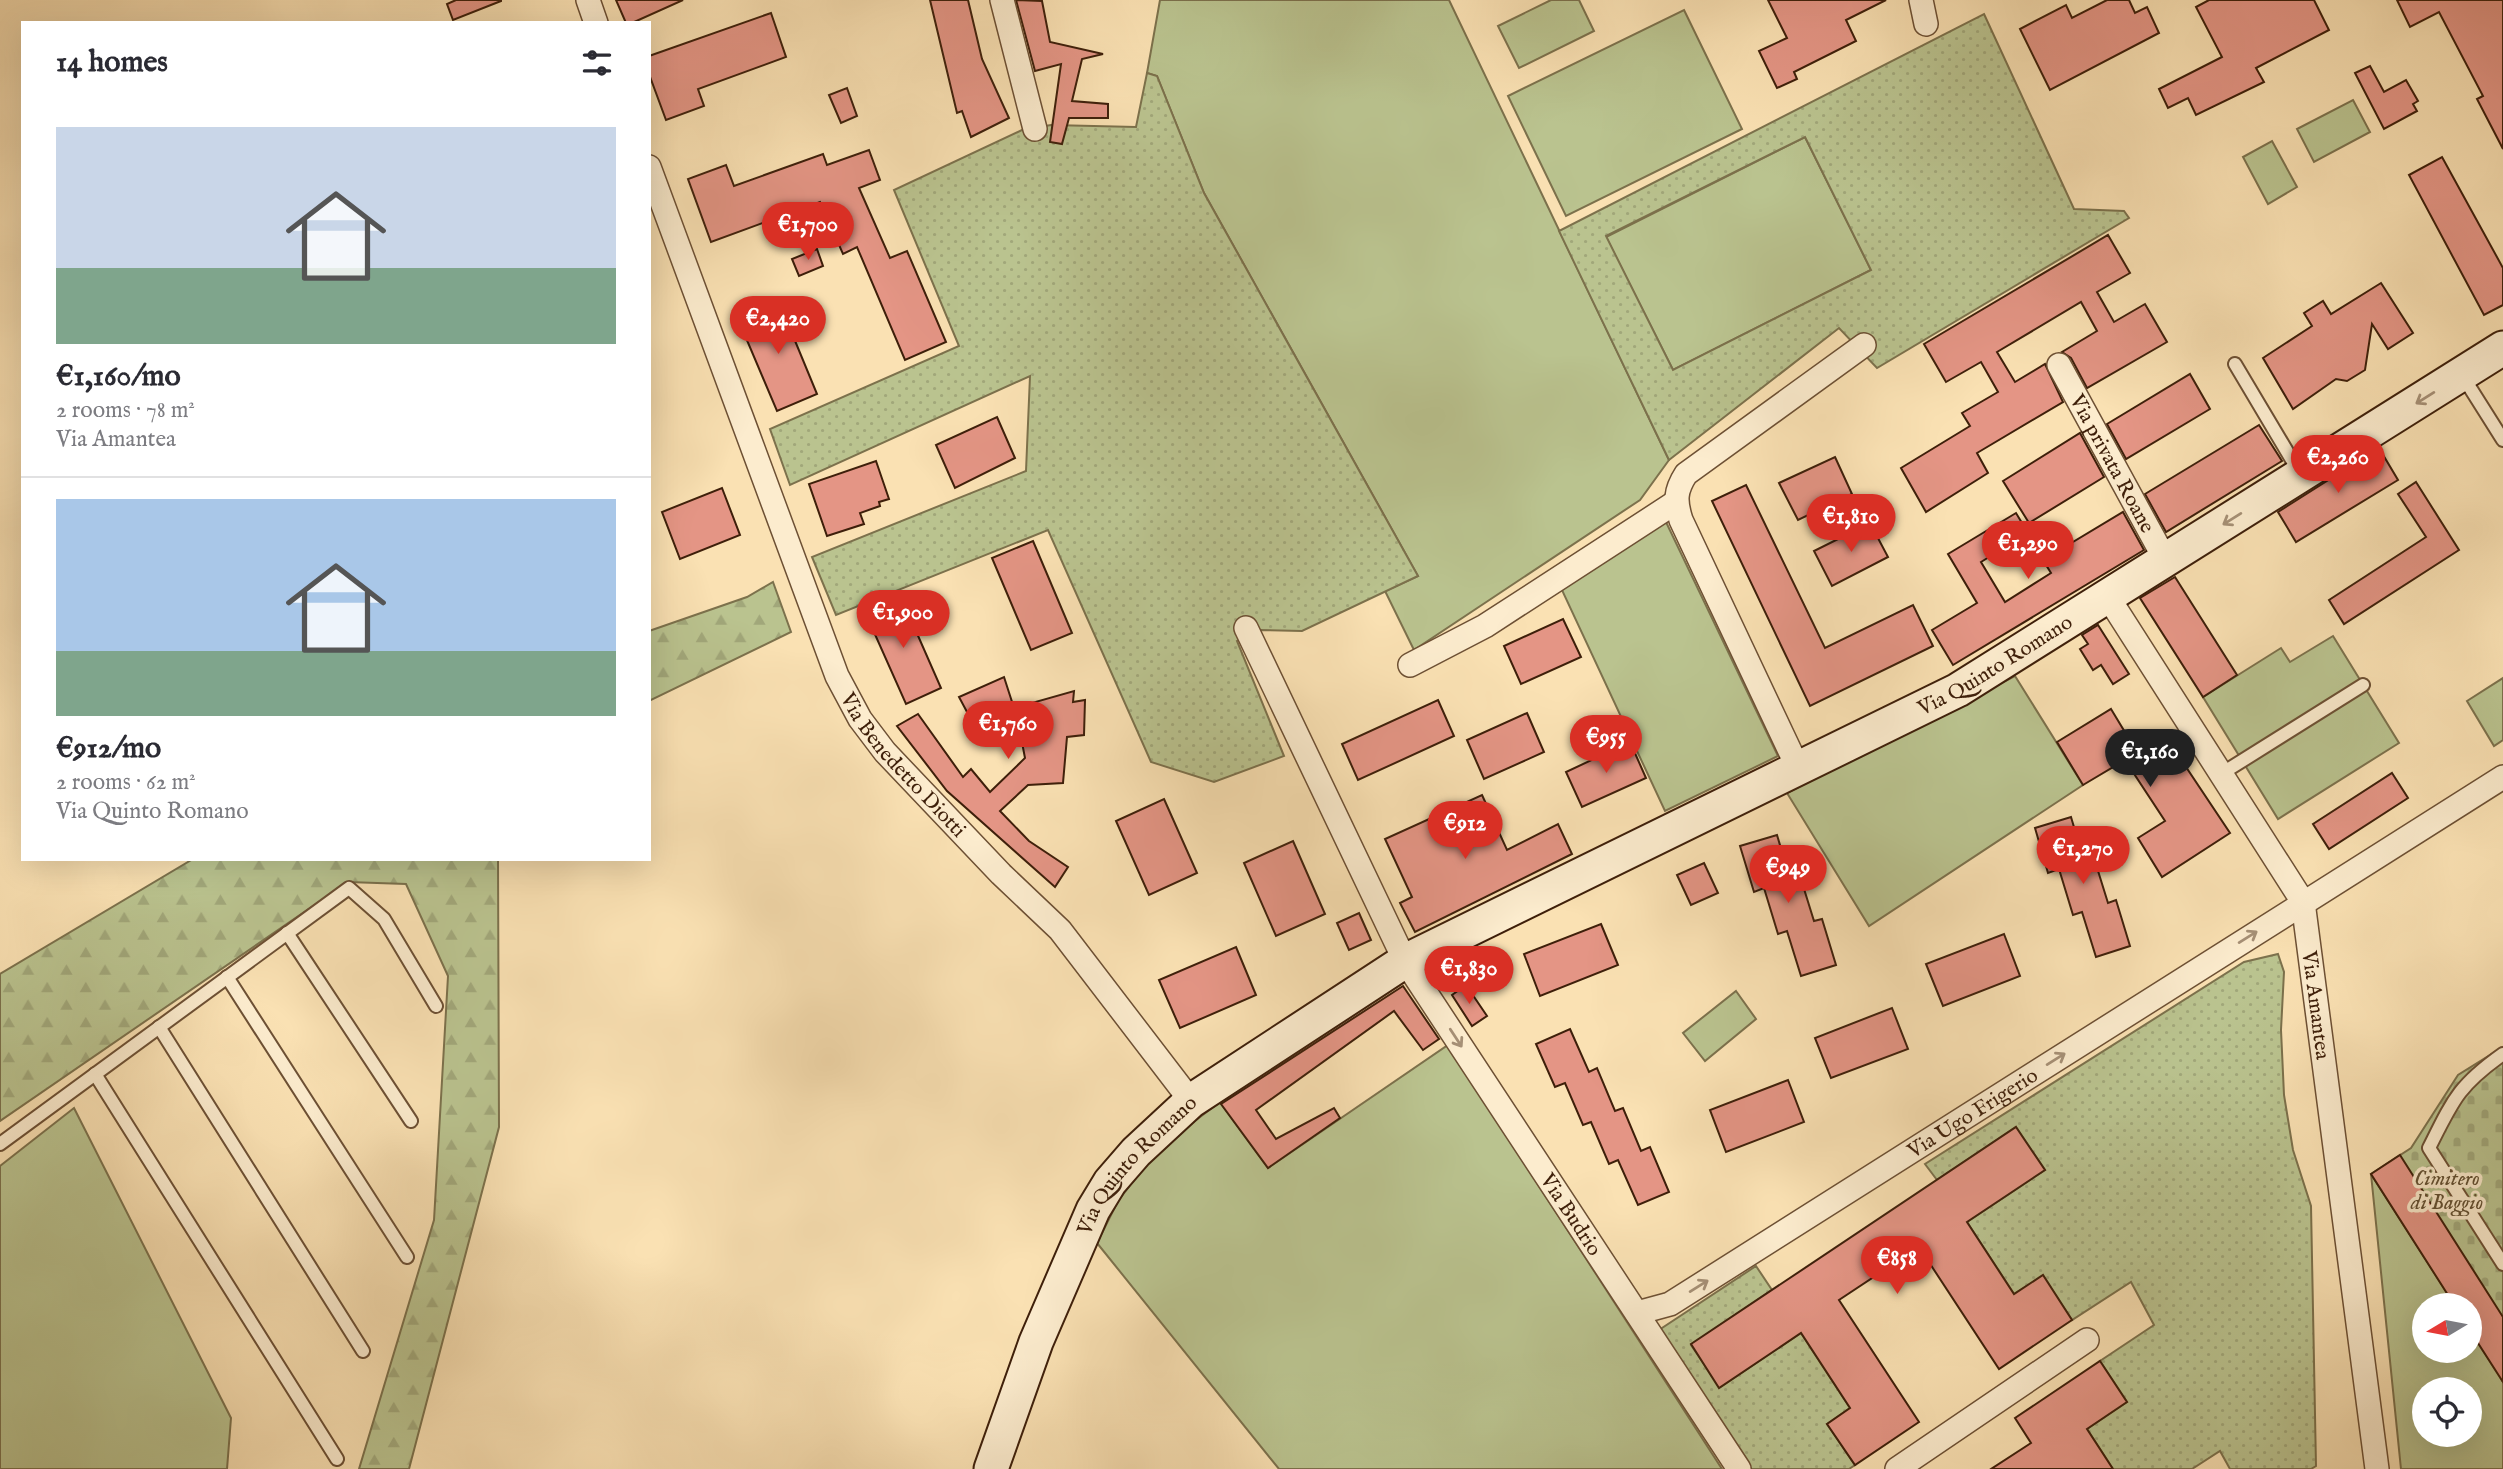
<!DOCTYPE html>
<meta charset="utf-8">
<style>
body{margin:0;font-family:"IM FELL English",serif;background:#f7f7f7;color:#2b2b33;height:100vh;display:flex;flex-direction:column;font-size:26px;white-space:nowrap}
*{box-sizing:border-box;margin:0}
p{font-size:23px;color:#7c7c81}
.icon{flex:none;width:38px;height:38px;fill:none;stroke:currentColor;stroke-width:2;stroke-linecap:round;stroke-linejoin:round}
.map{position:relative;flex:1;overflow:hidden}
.sheet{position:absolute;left:21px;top:21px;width:630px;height:840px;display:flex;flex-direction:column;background:#fff;border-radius:0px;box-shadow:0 7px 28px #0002}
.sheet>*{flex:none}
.needle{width:46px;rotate:260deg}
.buttons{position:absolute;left:2412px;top:1293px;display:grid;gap:14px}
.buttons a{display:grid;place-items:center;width:70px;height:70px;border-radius:50%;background:#fff;box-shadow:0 7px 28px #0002;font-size:35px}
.price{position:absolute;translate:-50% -60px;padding:0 16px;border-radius:24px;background:#d93025;color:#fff;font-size:23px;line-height:46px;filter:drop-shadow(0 2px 4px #0008)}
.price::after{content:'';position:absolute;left:50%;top:42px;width:21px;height:16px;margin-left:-10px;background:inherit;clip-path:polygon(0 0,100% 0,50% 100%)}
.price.active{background:#222;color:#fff}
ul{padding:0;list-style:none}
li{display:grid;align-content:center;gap:14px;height:371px;padding:0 35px}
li+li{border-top:2px solid #e1e1e2}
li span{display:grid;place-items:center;height:217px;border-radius:0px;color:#555}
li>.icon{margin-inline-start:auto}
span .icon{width:126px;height:126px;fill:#fffc;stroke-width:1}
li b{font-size:30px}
h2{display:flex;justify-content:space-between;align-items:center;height:84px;padding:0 35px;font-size:30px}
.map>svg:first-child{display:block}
.grass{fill:#bac38f;stroke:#7c714c;stroke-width:2;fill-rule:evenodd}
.forest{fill:url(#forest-firs);stroke:#7c714c;stroke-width:2}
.cemetery{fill:url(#cemetery-stones);stroke:#7c714c;stroke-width:2}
.park{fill:url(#park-dots);stroke:#7c714c;stroke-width:2;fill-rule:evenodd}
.building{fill:#e49585;stroke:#3e1f0a;stroke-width:2}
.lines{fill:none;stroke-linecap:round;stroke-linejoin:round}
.lane-casing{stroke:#6d5034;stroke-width:16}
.street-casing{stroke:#6d5034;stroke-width:26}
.secondary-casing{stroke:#3e1f0a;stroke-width:37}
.lane{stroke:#fcecce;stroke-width:12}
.street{stroke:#fcecce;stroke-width:23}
.secondary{stroke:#fcecce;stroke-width:33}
.oneway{stroke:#a69076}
.labels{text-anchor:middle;stroke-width:7;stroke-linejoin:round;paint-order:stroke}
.street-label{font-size:21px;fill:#3e1f0a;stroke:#fcecce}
.park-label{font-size:21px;font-style:italic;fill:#635032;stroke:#fcecce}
</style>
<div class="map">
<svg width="2503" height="1469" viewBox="0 0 2503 1469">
<defs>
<pattern id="forest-firs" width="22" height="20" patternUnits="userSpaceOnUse" patternTransform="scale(1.75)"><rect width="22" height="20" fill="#bac38f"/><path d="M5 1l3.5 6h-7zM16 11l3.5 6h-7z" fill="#a1a77a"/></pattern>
<pattern id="cemetery-stones" width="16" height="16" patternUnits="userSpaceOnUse" patternTransform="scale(1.75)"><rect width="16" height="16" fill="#bac38f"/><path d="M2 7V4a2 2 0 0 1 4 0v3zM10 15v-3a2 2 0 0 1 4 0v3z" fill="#a1a77a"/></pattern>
<pattern id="park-dots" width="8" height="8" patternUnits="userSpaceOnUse" patternTransform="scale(1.75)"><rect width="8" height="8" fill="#bac38f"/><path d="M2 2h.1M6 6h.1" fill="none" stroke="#a1a77a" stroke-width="1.8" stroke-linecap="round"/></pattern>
</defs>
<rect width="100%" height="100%" fill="#fae1b3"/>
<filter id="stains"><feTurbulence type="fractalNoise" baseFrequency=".00286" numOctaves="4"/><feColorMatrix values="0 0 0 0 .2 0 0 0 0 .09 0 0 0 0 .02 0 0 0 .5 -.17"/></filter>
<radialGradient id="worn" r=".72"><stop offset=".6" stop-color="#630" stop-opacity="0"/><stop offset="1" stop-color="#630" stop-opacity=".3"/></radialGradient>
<g class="grass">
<path d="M1160,0H1449L1669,460L1640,500L1414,650L1385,591L1418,576L1204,193L1157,76L1147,73Z"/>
<path d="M1551,0H1579L1594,31L1519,68L1498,26Z"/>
<path d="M1684,10L1742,129L1566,216L1508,96Z"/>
<path d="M2353,100L2370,132L2314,162L2297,129Z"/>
<path d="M1805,137L1871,270L1673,370L1606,237Z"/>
<path d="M2272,141L2297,187L2268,204L2243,157Z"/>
<path d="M1666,522L1778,756L1665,811L1561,588Z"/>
<path d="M2333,636L2399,743L2278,819L2203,697L2281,648L2290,662Z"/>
<path d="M2015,676L2083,785L1869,926L1787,793Z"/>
<path d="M2503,678V740L2494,746L2467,701Z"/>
<path d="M1736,991L1756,1019L1705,1061L1683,1033Z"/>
<path d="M1448,1045L1722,1469H1279L1097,1243L1118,1201L1159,1148L1220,1102L1268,1168Z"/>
<path d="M74,1108L231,1418L227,1469H0V1166Z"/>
<path d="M2371,1174L2455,1305L2424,1306V1351H2469V1329L2503,1382V1469H2401ZM2424,1390H2469V1435H2424Z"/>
</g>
<g class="forest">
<path d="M773,582L791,632L649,701V631L747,597Z"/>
<path d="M193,859H498L499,1127L409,1469H359L434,1220L448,976L406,884L348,882L0,1121V974Z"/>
</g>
<path class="cemetery" d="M2503,1047V1382L2469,1306L2455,1305L2371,1174L2411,1148L2458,1075Z"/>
<g class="park">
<path d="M1984,14L2074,209L2124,211L2129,218L1877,368L1839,328L1669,460L1559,231ZM1805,137L1871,270L1673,370L1606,236Z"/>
<path d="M1147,73L1157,76L1204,193L1418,576L1302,631L1260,630L1237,641L1284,756L1214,782L1151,762L1048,530L836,615L812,557L1026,471L1030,376L790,485L770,429L959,346L894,190L1022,130L1051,125L1136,127Z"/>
<path d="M2278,954L2284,972L2281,1030L2284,1095L2293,1150L2311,1206L2316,1466L2311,1469H2230L2220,1451L2192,1469H2113L2087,1429L2127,1402L2100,1361L2154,1325L2131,1282L2072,1320L2043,1276L2014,1294L1967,1222L2045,1170L2016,1127L1937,1180L1925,1164L2244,962Z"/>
<path d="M1756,1266L1772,1290L1691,1345L1720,1387L1801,1333L1850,1408L1827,1424L1855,1465L1849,1469H1751L1659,1330Z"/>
</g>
<g class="building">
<path d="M456,0H501V1L453,20L447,4Z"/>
<path d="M616,0H683L632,23H626Z"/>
<path d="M930,0H968L982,59L1009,118L971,137L962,111L957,113Z"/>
<path d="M1016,0L1042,1L1050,42L1103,54L1082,59L1072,101L1108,104V118H1069L1062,144L1050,142L1061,64L1035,71Z"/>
<path d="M1768,0H1886L1846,20L1856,41L1794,72L1797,79L1777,88L1759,51L1787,38Z"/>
<path d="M2107,0H2129L2135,13L2147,7L2159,33L2050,90L2020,29L2066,5L2072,18Z"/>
<path d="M2209,0H2314L2329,30L2256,68L2264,82L2196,115L2188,98L2168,108L2159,89L2222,57L2196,7Z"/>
<path d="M2397,0H2503V149L2477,99L2483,96L2439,12L2410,27Z"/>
<path d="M771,13L786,57L698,89L704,106L666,120L649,74V56Z"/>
<path d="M2370,66L2384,92L2406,80L2418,101L2413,104L2417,111L2384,129L2355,73Z"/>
<path d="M847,88L857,116L841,123L829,95Z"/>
<path d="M869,150L880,180L859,188L890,258L907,251L946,342L905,360L857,247L843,254L820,202L711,242L688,179L726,165L734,186L823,154L827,165Z"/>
<path d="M2442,157L2503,268V305L2484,315L2409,175Z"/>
<path d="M2108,235L2130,273L2097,292L2114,322L2145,304L2167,342L2087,388L2071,358L2062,352L2097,331L2081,302L1997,352L2015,382L2045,364L2063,402L1977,453L1988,473L1926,512L1901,468L1970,426L1962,413L1998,392L1981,362L1946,382L1924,344Z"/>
<path d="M817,249L823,266L799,276L792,259Z"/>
<path d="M2381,283L2413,333L2388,349L2372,324L2365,370L2347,381L2336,379L2293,409L2263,358L2312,326L2304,313L2323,301L2331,314Z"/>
<path d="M779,302L817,394L777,411L738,319Z"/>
<path d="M2190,374L2210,409L2126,459L2107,424Z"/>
<path d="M997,417L1015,458L955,488L936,445Z"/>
<path d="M2259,425L2282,461L2166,532L2145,494Z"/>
<path d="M2080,433L2104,477L2029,523L2003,481Z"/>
<path d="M2379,448L2398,480L2296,542L2278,512Z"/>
<path d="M1835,457L1852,494L1798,520L1779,483Z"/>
<path d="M876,461L889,499L879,502L880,506L860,513L864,524L827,536L809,484Z"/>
<path d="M2416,482L2459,550L2344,624L2329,600L2426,537L2398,494Z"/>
<path d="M1746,485L1825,648L1913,605L1933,646L1810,706L1712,501Z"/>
<path d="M722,488L740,535L680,559L662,512Z"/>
<path d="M2123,512L2144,550L1953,665L1932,630L1977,603L1948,554L2016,513L2028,533L1981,562L2005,602L2051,573L2043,560Z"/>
<path d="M1870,523L1888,557L1832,586L1814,551Z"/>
<path d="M1033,541L1072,633L1031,650L992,558Z"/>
<path d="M2175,577L2237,675L2203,697L2140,598Z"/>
<path d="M901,597L941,688L906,704L865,612Z"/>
<path d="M1563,619L1581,657L1521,684L1504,646Z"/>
<path d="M2098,625L2129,674L2113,684L2101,665L2093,670L2080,649L2088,644L2082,635Z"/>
<path d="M1004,677L1014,708L1074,691L1073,702L1085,700L1084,735L1067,737L1063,783L1028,785L1000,811L1029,841L1068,867L1055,887L947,791L897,726L918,714L963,777L971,769L990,792L1025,758L1020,732L1010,733L1004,716L974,725L959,697Z"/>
<path d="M1438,700L1454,736L1358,780L1342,744Z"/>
<path d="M2111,709L2137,752L2164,734L2230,833L2162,877L2138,838L2165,821L2125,760L2083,785L2057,742Z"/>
<path d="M1527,713L1544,752L1484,779L1467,740Z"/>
<path d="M1630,742L1646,778L1582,807L1566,772Z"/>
<path d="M2392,773L2408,798L2329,849L2313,824Z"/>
<path d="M1482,795L1507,850L1558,824L1572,854L1415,932L1400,903L1412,897L1385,839Z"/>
<path d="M1164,799L1197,873L1149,895L1116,821Z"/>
<path d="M2071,817L2084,861L2094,858L2108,903L2116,900L2130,946L2096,957L2082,912L2073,915L2059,869L2048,873L2035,828Z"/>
<path d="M1777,835L1790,879L1800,876L1814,921L1822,919L1836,965L1801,976L1787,931L1778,934L1764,888L1754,892L1740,846Z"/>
<path d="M1293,841L1325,914L1276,936L1244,863Z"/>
<path d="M1704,863L1718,893L1691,905L1677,875Z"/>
<path d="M1359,913L1371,940L1349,950L1337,923Z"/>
<path d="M1601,924L1618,965L1540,996L1524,954Z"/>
<path d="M2004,934L2020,976L1943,1006L1926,964Z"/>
<path d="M1236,947L1256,995L1180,1028L1159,980Z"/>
<path d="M1466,985L1487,1016L1472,1026L1452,995Z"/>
<path d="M1403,986L1439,1039L1423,1050L1394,1011L1256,1110L1276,1139L1334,1108L1340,1118L1268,1168L1221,1104Z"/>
<path d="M1892,1008L1908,1049L1831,1078L1815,1038Z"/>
<path d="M1570,1029L1589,1072L1597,1068L1615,1111L1623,1108L1641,1151L1650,1147L1669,1192L1638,1205L1618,1160L1609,1164L1591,1122L1583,1125L1565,1083L1555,1087L1536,1044Z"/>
<path d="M1788,1080L1804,1122L1726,1152L1710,1110Z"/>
<path d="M2016,1127L2045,1170L1967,1222L2014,1294L2043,1275L2072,1320L1999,1369L1919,1247L1839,1300L1919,1422L1855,1465L1827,1424L1850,1408L1801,1333L1719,1388L1691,1344Z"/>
<path d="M2400,1155L2503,1317V1382L2469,1329V1306H2455L2371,1174Z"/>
<path d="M2100,1361L2127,1402L2087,1429L2113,1469H1991L2031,1443L2015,1418Z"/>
</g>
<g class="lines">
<g class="lane-casing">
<g id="lane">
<path d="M2235,364L2301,475"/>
<path d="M2462,375L2503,440"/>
<path d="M2221,774L2363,685"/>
<path d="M287,933L411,1121"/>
<path d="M227,977L407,1257"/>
<path d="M159,1027L363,1351"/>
<path d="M2503,1054C2458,1086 2453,1100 2429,1148L2503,1264"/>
<path d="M95,1074L337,1459"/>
<path d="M0,1144L349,888L384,919L436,1006"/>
</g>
</g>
<g class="street-casing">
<g id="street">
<path d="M588,0L596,23"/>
<path d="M1002,0L1035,129"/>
<path d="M1921,0L1926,24"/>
<path id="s1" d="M649,167L837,676L860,719L885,752L1001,874L1060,930L1191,1101"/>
<path id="s2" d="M2059,365L2166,561"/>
<path id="s3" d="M2108,597L2303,902L2377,1469"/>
<path id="s4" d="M1246,628L1405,961L1739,1469"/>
<path d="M1410,665L1485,626L1676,502"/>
<path d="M1798,768L1681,520C1675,501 1675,491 1686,474L1864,345"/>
<path id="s5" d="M1637,1313L1670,1304L2503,777"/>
<path d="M1897,1469L2087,1340"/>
</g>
</g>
<g class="secondary-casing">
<g id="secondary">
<path id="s6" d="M991,1469L1036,1342L1093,1210L1110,1182L1136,1152L1191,1101L1405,961L1958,690L2503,348"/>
</g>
</g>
<use href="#lane" class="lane"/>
<use href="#street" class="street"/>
<use href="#secondary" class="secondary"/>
</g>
<defs><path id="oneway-shaft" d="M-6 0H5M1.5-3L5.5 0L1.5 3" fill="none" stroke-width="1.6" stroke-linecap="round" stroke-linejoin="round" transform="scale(1.75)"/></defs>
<g class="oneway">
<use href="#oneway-shaft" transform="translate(2425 398) rotate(148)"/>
<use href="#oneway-shaft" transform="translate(2232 519) rotate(148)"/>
<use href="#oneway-shaft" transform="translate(2248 937) rotate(-32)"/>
<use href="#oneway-shaft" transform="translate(1456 1038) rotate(57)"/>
<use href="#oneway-shaft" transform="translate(2056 1059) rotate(-32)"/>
<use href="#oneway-shaft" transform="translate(1699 1286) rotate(-32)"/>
</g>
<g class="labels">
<g class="street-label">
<text dy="7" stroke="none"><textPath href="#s2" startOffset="112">Via privata Roane</textPath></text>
<text dy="7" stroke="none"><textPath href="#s6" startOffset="1342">Via Quinto Romano</textPath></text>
<text dy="7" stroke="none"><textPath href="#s1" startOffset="654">Via Benedetto Diotti</textPath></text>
<text dy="7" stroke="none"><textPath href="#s3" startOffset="466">Via Amantea</textPath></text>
<text dy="7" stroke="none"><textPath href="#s5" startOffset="392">Via Ugo Frigerio</textPath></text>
<text dy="7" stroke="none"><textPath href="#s6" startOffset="341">Via Quinto Romano</textPath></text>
<text dy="7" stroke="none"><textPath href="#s4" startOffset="672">Via Budrio</textPath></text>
</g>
<g class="park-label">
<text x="2447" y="1185">Cimitero<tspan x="2447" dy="24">di Baggio</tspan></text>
</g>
</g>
<rect width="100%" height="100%" filter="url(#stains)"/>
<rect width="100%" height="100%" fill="url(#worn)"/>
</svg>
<div class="buttons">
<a><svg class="needle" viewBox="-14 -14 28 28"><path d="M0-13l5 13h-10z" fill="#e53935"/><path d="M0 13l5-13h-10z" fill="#7c7c81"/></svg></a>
<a><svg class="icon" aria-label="locate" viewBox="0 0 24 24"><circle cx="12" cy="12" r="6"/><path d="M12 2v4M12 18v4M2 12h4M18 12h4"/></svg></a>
</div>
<b class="price" style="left:808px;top:262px">€1,700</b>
<b class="price" style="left:778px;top:356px">€2,420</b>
<b class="price" style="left:2338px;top:495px">€2,260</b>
<b class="price" style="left:1851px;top:554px">€1,810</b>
<b class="price" style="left:2028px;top:581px">€1,290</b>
<b class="price" style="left:903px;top:650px">€1,900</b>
<b class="price" style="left:1008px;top:761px">€1,760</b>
<b class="price" style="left:1606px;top:775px">€955</b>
<b class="price active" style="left:2150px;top:789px">€1,160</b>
<b class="price" style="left:1465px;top:861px">€912</b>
<b class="price" style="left:2083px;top:886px">€1,270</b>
<b class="price" style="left:1788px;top:905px">€949</b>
<b class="price" style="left:1469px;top:1006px">€1,830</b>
<b class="price" style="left:1897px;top:1296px">€858</b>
<section class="sheet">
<h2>14 homes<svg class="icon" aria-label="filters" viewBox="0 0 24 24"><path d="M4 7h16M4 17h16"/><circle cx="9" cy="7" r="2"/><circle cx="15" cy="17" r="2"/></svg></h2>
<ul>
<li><span style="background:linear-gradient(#c9d6e8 65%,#7fa58c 0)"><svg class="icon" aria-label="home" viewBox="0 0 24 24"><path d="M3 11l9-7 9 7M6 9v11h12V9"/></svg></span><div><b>€1,160/mo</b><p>2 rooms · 78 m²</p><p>Via Amantea</p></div></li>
<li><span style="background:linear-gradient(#a9c7e8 70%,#7fa58c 0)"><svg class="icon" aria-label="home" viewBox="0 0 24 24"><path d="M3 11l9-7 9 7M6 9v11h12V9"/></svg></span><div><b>€912/mo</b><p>2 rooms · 62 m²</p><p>Via Quinto Romano</p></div></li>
</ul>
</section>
</div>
